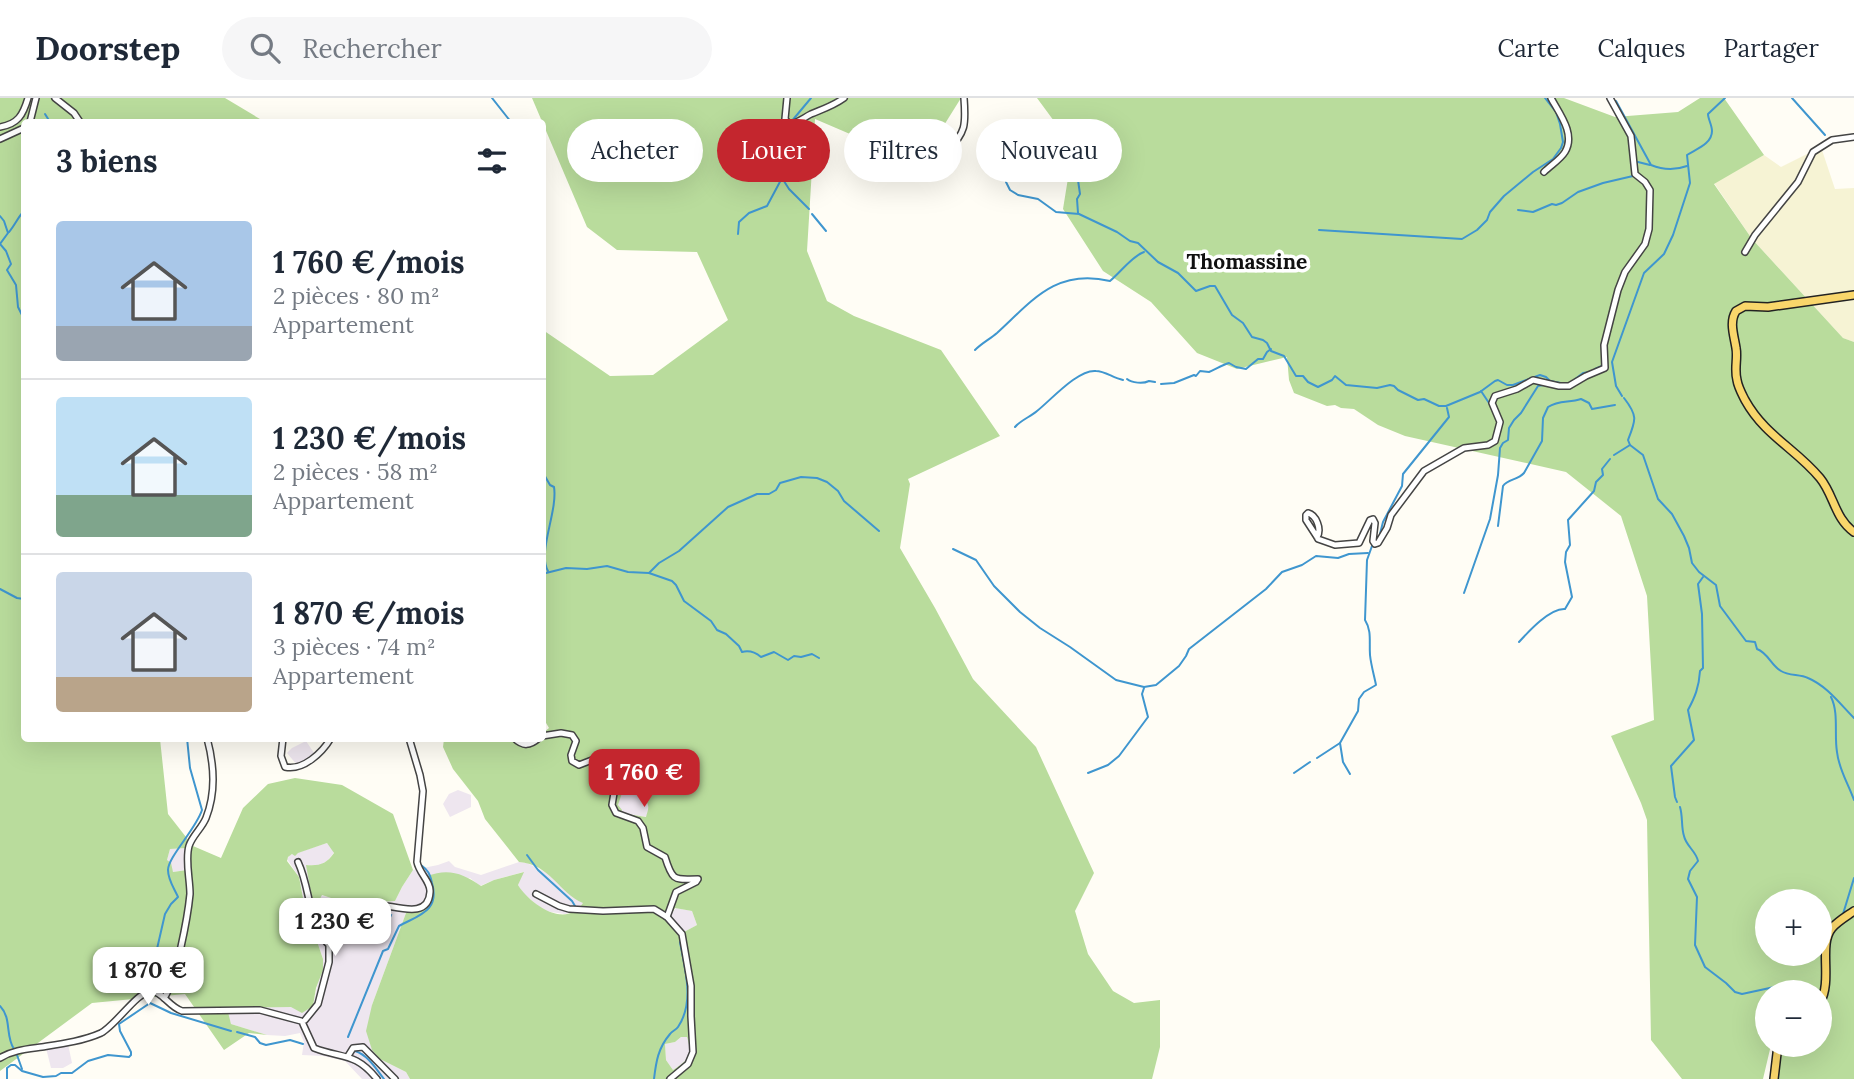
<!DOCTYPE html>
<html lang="fr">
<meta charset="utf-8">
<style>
body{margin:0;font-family:Lora,serif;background:#f6f6f7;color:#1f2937;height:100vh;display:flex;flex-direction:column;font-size:26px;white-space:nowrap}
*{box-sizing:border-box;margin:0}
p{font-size:23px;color:#747a83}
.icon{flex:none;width:38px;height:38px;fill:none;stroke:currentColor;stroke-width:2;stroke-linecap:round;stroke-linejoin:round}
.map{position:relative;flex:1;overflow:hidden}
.sheet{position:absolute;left:21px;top:21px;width:525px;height:623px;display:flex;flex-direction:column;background:#fff;border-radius:7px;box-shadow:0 7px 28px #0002}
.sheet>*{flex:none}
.guide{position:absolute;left:567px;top:21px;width:665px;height:63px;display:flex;gap:14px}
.buttons{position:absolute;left:1755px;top:791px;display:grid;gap:14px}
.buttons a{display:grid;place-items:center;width:77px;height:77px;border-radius:50%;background:#fff;box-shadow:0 7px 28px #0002;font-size:35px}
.price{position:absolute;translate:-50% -60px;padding:0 16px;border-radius:14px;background:#fff;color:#222;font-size:23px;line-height:46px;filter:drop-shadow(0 2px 4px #0008)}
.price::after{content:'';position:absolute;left:50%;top:42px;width:21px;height:16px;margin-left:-10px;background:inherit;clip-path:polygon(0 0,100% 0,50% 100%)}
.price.selected{background:#c4262e;color:#fff}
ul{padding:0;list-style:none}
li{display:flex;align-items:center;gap:21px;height:175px;padding:0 35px}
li+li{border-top:2px solid #e0e1e3}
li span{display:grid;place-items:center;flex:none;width:196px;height:140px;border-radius:7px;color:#555}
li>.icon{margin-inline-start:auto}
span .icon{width:84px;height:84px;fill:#fffc;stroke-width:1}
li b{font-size:30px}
h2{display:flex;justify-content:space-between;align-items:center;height:84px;padding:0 35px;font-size:30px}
.chip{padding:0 24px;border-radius:32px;background:#fff;box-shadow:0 7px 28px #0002;font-size:24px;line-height:63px}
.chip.selected{background:#c4262e;color:#fff}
header{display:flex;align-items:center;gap:42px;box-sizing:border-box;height:98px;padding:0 35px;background:#fff;border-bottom:2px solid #e0e1e3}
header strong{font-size:33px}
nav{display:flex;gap:38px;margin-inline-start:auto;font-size:24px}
.search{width:490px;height:63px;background:#f6f6f7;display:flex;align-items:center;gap:18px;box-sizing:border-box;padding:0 24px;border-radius:38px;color:#747a83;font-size:26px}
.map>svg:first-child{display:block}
.industrial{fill:#eee6ef}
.farmland{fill:#f6f3d4}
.forest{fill:#b9dc9c;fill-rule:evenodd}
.water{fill:#b9e0f7;stroke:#3f96cf;stroke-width:2}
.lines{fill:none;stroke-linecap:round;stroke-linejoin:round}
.stream{stroke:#3f96cf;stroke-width:2}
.minor-casing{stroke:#444;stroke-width:8}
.major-casing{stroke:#222;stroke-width:10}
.minor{stroke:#fff;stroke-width:5}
.major{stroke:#f9d66b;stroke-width:7}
.labels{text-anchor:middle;stroke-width:7;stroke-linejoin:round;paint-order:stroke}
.neighbourhood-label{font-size:21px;font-weight:bold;fill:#111;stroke:#fff}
</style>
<header>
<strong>Doorstep</strong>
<div class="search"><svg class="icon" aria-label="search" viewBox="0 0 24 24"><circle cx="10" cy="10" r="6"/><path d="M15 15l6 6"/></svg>Rechercher</div>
<nav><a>Carte</a><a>Calques</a><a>Partager</a></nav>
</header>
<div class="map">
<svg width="1854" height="981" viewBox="0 0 1854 981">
<rect width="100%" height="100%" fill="#fffdf5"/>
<g class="industrial">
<path d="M306,643L314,655L297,667L287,655L292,650Z"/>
<path d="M458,692L471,697V709L450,719L443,706L449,696Z"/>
<path d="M622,692L639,698L647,703L649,707L647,719L621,715L618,707Z"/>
<path d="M327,745L334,753L333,756L327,763L318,768L307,767L314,811L321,797L338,802L334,815L362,805L395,803L402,789L413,772L438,767L449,763L455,769L481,777L519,764L527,765L549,776L584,805L575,813L565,816L544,813L523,795L518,787L523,774L494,782L480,788L470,780L430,794L421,809L406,815L372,907L380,961L406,974L410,981H362L345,963L323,958L302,957L304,944L300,935L285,938L267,937L231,926L226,909L313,908L323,861L304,805L299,779L287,761L290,757Z"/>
<path d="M187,750V772L173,774L167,762L170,751Z"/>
<path d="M676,810L692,813L697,827L684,834L669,819Z"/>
<path d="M165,855L176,859L171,879L156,876L157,865Z"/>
<path d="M681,939H687L690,947L689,959L685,964L673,972L666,962L665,946L675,944Z"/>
<path d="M68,946L72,965L63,970H51L46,950Z"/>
</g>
<path class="farmland" d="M1821,49L1835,91L1854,90V244L1843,240L1752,141L1714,85L1764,57L1781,69Z"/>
<g class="forest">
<path d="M0,0H225L265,24H24V640L160,641L168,716L193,748L221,760L243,710L268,686L295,680L342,687L393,716L413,772L402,789L395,803L362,805L346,821L334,815L337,802L322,797L314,812L306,767C320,768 326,766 334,755L327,745L298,755L295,758L292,756L288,759L287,763L299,779L304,805L323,861V872L316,890L313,908L302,915L291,909L227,910L231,926L267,937L249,935L224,952L185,896L92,905L0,973ZM187,750V772L173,774L171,765L167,762L170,751ZM165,855L176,859L170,879L156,876L157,865Z"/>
<path d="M532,0H961L936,40L934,72L815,21L807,153L827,203L854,218L941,252L1000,338L908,381L910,386L900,450L935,510L973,581L1036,649L1094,775L1075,813L1088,856L1113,893L1134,905L1160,902V949L1152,981H410L406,974L380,961L372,952L366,933L372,907L406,815L421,809L430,794L427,778C448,770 463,775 481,788L494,782L524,774L518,787C528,803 556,825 575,813C578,811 581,808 583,805C559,795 550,766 519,764L485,721L478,703L453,671L443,649L444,641L519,640L521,643C529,643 535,641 542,640L543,635L549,630L542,618L543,232L610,278L653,277L728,222L697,154L617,152L587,129ZM623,692C630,695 646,697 648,707C649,711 647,715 646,719L621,715L622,712L618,707ZM675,810L692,813L697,827L684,834L669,820ZM681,939H687C693,958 688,962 673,972L666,962L665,946L675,944Z"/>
<path d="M1037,0H1564L1615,19L1678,14L1700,0H1724L1764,57L1714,86L1752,141L1843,240L1854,244V981H1769L1774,965L1788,947H1820V894H1768V947H1771L1763,981H1682L1651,942L1647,722L1641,705L1611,638L1654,622L1647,498L1621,418L1566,374L1405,338L1378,327L1354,311L1341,310L1335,307L1327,308L1294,295L1289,282L1287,259L1237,271L1197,255L1151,204L1103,173L1063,111L1069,74L1065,38ZM1768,803H1820V856H1768Z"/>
</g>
<path class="water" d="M371,809L391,817L382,839L363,831Z"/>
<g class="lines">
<g class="stream">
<path d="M492,0L511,24"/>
<path d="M1792,0L1825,37"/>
<path d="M1616,3L1651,67C1663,72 1676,72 1687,68"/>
<path d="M45,16L50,24"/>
<path d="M791,24L811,0"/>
<path d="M1065,63L1078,82L1080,96L1077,101L1078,115"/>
<path d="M1638,64L1650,67"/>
<path d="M782,80L789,91L809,111"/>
<path d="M1006,84L1010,92L1018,97L1038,101L1056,114L1079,116L1117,134L1130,143L1138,145L1158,164L1178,175L1196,193L1210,188H1215L1232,217L1243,225L1252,239L1263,242L1267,245L1271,253L1284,258L1296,278H1303L1308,284L1318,289L1332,282L1335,278L1346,287L1377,290L1390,287L1394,288L1398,292L1418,302L1424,301L1439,308H1446L1480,294L1495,283L1498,282L1507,287H1513L1540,277L1546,279L1550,283L1566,286"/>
<path d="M1518,112L1533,114L1552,106L1556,107L1562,105L1578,94L1603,85L1633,78"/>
<path d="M812,116L826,133"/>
<path d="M0,118L4,123L8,135L0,146L6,153L11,166L7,172L16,187L18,209L24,221"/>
<path d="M1319,132L1462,141L1477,132L1487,122L1490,114L1504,98L1533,74L1553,61L1561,50L1563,44L1560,26L1556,14L1545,0"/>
<path d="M9,134C15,127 18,119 24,113"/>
<path d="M738,136L739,124L749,115L767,108L782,80L787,61L788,28"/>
<path d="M975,252C982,245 990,241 997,235C1032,203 1056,170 1110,183C1121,174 1132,158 1144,154"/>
<path d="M1595,271L1602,268"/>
<path d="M1127,281C1132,285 1143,286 1149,283L1155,284"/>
<path d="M1574,282L1583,275L1590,274"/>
<path d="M1161,286L1174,285L1194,277L1196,278L1200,273L1209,274C1216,271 1222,267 1229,265L1236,269L1246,271L1258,261H1263L1267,254L1271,251"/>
<path d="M1481,293L1489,305"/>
<path d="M1622,298L1616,288L1612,264L1644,175L1664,156L1673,137L1690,85L1687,57C1696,51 1712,46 1712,33C1712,27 1708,21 1708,16L1725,0"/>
<path d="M1624,300C1638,318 1636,322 1628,342L1630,347L1643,357L1658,401L1672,416L1684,438L1689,450L1692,465L1699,474L1716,487L1720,508L1746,543L1755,544L1757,551C1768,555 1771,567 1781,573C1789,578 1800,576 1808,580C1827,588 1840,606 1854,620"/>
<path d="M1015,329C1021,322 1030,319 1037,313C1051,302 1078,271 1096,273C1105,273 1113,280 1123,282"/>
<path d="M1614,357L1630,347"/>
<path d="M542,373L550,387L554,389C558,413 537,455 548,473"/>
<path d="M1498,428L1503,388C1508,381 1518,382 1524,375L1542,343L1543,320L1548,309C1559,302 1569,305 1581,301L1589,305L1592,311L1615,307"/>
<path d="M1379,440L1383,424L1402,388L1403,376L1449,319L1447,310"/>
<path d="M953,451L976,462L994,488L1020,514L1040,530L1070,549L1116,582L1144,589L1156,587L1179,568L1186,558L1189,551L1266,491L1282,474L1302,467L1316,458L1338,460L1349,456L1368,455"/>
<path d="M649,475L672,483L676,487L684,503L711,523L717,532L726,536L739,548L742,554C749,552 755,554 761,559L774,554L788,562L794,558L801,559L812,556L819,560"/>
<path d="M542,476L566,470L587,471L607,468L628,474L649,475L659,465L679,453L728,409L757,396H769L776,392L780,385L801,379L817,380L827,384L838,393L844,403L879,433"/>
<path d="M0,491L17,500L24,501"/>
<path d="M1464,495L1490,421L1498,377L1500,350L1503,345L1508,342L1509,330L1514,322L1521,315L1538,288L1543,287"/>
<path d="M1519,544C1529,533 1550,510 1565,511L1572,499L1565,464L1566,454L1570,447L1568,422L1594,393L1596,384L1603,377L1602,371L1610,361"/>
<path d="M1831,599C1839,615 1834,636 1837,654C1839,672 1848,685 1854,702"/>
<path d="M1340,645L1343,664L1350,676"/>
<path d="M1317,660L1340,645L1358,613L1359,601L1364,594L1376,587C1374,577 1371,567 1370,557C1369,544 1372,533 1365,522L1367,462L1372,448"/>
<path d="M1088,675L1108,667L1119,658L1148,619L1142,596L1144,590"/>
<path d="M1294,675L1310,664"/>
<path d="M1677,704L1675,699L1671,668L1694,642L1688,612C1695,599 1699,589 1700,573L1703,570L1702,516L1698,486L1703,479"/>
<path d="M1680,709C1683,719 1681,729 1684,738C1686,748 1696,753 1698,763L1690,773L1688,781L1697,799L1695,847L1705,869L1726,885L1735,894L1742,896L1779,888L1797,894"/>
<path d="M527,757L538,772L572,803L575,808"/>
<path d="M1843,816L1854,780"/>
<path d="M148,890L165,816L171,806L178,799C174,790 168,782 168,772C168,759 196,731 202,712L190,670L187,640"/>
<path d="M148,905V897"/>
<path d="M0,908C12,920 5,938 14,951"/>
<path d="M237,934L255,939L260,945L266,947L290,942L303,946"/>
<path d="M348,939L383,853L388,851L399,828C419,817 440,813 432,785C430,776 428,772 421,767"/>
<path d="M355,953C368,957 376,971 384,981"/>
<path d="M17,957L22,971"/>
<path d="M7,981V970L11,967H15L22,973L43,979L56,978L61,975H72L88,963L108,957L129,959L131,957V954L120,933L119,926L150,905L171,915L231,933"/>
<path d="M654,981C656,964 658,950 670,936C672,933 676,932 678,929C695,904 685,871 680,844"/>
</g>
<g class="minor-casing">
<g id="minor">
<path d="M55,0L74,15L80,24"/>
<path d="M787,0L785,21L789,26C798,25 803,20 811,16C823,11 833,8 844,0"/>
<path d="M30,24L36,0"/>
<path d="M0,29C18,26 23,17 28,0"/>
<path d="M0,41L24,30"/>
<path d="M947,54C966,34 966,27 964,0"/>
<path d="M1544,74C1551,67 1560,62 1565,54C1576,36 1559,15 1551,0"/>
<path d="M1745,154L1755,137L1798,84L1813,54L1832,42L1854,39"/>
<path d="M1317,439C1322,431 1316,417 1308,415L1306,417V422L1317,439L1318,441L1335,447L1359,445L1370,422L1373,421L1375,425L1373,443L1375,446L1378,445L1387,430L1391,417L1424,373L1464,350L1488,347L1495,343L1500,324L1492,305L1495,298L1517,291L1533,282L1559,288H1569L1586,278L1605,270L1604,247L1618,192L1625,174L1645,146L1649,131L1650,92L1645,84L1635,76L1631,38L1610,0"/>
<path d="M542,638L561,635L572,637L576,643L571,657L572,663L579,667L592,662L597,663L600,670L599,682L610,689L614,695L612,707L616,715L638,723L643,730L647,749L665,759C673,785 675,781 698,781L696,784L676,794L667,819"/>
<path d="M283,640L281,658L285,669C303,673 322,655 331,640"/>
<path d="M514,640C523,649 530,648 539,640"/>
<path d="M298,764C311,792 307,820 327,845"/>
<path d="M536,796L559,808L569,811L603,813L654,811L667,819L682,836L691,888V918L693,954L688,966L670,981"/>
<path d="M330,844C339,833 356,810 370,807C387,803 428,826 430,794C431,784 419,775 417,764L423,693L420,677L409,640"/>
<path d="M164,900C176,884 188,817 190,796C190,781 185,762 189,748C192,738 202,730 206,720C216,695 214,666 207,640"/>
<path d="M305,922L318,906L329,864V848"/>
<path d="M303,926L314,950C343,961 355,954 377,981"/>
<path d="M348,958L353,950L363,949L395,981"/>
<path d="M0,960C13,952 28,951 42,949C61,946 83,943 101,935C116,927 137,894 151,893C162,893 169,909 182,913L260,912L301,923"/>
</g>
</g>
<g class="major-casing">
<g id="major">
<path d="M1854,197L1768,209L1745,208L1736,213C1729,224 1734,237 1736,250C1738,260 1734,271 1737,282C1738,289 1742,296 1745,302C1765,338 1795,350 1820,380C1834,397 1835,421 1854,434"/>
<path d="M1820,905C1833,882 1818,847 1832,830C1838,823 1847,818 1854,813"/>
<path d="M1774,981L1778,947"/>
</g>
</g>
<use href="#minor" class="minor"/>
<use href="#major" class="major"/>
</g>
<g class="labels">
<g class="neighbourhood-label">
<text x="1247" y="171">Thomassine</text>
</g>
</g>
</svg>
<div class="buttons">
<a>+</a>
<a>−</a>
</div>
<b class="price selected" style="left:644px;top:711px">1 760 €</b>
<b class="price" style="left:335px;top:860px">1 230 €</b>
<b class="price" style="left:148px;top:909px">1 870 €</b>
<div class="guide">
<a class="chip">Acheter</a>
<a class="chip selected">Louer</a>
<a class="chip">Filtres</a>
<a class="chip">Nouveau</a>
</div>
<section class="sheet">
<h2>3 biens<svg class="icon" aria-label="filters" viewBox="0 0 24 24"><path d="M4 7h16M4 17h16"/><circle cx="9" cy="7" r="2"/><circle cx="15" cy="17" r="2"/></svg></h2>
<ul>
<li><span style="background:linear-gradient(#a9c7e8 75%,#9aa5b1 0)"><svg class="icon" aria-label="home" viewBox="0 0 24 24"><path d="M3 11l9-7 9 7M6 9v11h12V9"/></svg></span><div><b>1 760 €/mois</b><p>2 pièces · 80 m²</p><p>Appartement</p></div></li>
<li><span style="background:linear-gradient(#bfe0f5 70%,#7fa58c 0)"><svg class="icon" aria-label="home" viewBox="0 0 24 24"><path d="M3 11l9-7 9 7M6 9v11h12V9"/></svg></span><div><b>1 230 €/mois</b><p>2 pièces · 58 m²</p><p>Appartement</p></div></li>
<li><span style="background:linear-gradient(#c9d6e8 75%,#b9a48a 0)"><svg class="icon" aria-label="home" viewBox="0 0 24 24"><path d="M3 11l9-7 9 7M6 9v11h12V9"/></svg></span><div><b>1 870 €/mois</b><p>3 pièces · 74 m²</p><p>Appartement</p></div></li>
</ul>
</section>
</div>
